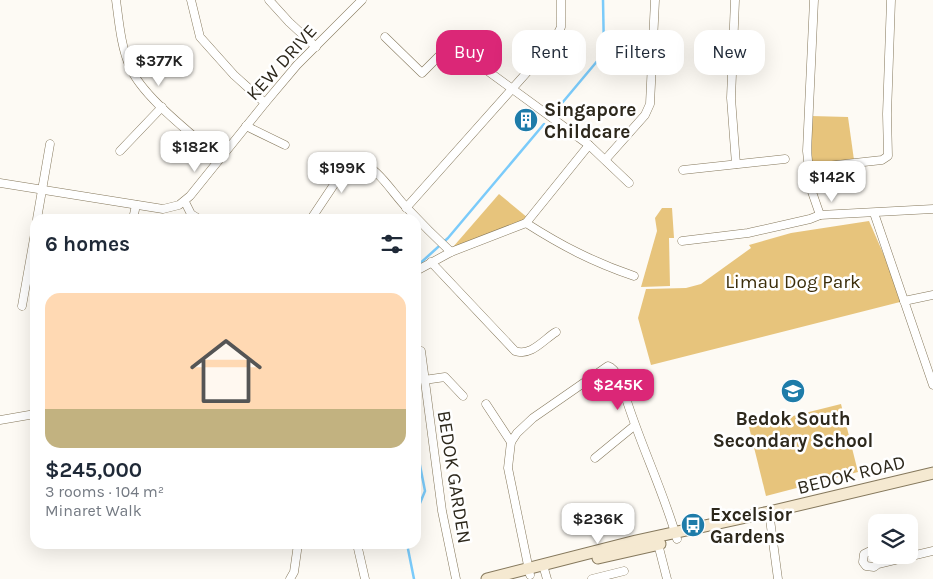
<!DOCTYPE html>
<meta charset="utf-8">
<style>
body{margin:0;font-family:Karla,sans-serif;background:#f2f2f3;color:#1f2937;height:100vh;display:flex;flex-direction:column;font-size:19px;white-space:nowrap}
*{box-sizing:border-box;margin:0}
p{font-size:16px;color:#747a83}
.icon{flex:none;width:28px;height:28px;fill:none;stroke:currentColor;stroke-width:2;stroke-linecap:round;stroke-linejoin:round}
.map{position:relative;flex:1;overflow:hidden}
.details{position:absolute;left:30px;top:214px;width:391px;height:335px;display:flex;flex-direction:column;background:#fff;border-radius:15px;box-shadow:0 5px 20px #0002}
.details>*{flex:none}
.top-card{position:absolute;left:436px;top:30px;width:421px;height:45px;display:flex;gap:10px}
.fabs{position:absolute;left:868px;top:514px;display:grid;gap:10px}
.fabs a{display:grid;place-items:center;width:50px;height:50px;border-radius:10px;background:#fff;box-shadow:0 5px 20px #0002;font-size:25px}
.price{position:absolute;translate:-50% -42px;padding:0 11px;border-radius:10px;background:#fff;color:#222;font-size:16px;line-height:32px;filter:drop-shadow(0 1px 2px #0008)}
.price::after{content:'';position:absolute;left:50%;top:30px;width:15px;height:11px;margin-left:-8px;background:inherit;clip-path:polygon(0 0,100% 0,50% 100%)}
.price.selected{background:#db2777;color:#fff}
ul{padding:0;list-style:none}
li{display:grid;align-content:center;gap:10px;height:265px;padding:0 15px}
li span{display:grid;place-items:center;height:155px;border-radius:15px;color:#555}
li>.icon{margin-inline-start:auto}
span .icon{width:90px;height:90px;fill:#fffc;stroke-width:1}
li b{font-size:21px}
h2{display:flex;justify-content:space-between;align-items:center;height:60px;padding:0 15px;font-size:21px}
.tag{padding:0 18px;border-radius:15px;background:#fff;box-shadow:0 5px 20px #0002;font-size:18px;line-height:45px}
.tag.selected{background:#db2777;color:#fff}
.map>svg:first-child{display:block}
.green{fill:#e7c47c}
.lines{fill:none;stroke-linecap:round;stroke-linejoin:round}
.stream{stroke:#7bcbfa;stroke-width:2.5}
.minor-casing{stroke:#85785c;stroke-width:9}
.secondary-casing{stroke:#85785c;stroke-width:13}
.minor{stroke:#fff;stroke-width:8}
.secondary{stroke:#f5e9d1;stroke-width:11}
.labels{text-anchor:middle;stroke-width:5;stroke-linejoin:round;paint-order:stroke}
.street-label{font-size:19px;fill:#2d281c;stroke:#fff}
.poi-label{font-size:19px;font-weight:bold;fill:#2d281c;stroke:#fff;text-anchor:start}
.park-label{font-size:19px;fill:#3b2d0a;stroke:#fff}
</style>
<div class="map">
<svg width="933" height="579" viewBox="0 0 933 579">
<rect width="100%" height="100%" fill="#fdfaf4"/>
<g class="green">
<path d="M811,116L848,117L854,160L812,164Z"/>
<path d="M499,194L528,218L524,223L457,249L453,247Z"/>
<path d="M662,208H672L674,238H669L670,286L641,287L657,231L655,218Z"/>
<path d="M869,221L904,301L651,365L638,318L646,289L686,288L701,284L751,248L749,245L791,233Z"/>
<path d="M841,404L858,472L766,496L749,427Z"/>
</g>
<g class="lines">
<g class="stream">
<path d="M552,115L604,53L603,0"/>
<path d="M416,267L448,238L544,124"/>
<path d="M416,445L425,491L416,513"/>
<path d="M407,544L414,579"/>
</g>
<g class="minor-casing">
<g id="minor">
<path d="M116,0C119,22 121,47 130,67C143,98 195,136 220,159"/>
<path d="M191,0L200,37L234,75L265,103"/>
<path d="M269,0L289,22L316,47"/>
<path d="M735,0L731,98L736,164"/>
<path d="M814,0L807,151L811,189L820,215"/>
<path d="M385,37L422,73L447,48L450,46L455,47L589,145L629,183"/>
<path d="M246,126L285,145"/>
<path d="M120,151L162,107"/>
<path d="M605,160L645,115L650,104L655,0"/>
<path d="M809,168L882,160L888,156L887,114L891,0"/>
<path d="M683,170L785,159"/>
<path d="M0,183L163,209L179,205L190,196L265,103L297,65L362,0"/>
<path d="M185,202L191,214L199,219"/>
<path d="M406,208L553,43L561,27V0"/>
<path d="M874,213L933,385"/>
<path d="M37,219L50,144"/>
<path d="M133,219L136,205"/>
<path d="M311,219L345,168L356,161C378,166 392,193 407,208C421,223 436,238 451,252"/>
<path d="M526,223C562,246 593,262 634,276"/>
<path d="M682,241L748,233L810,219L820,215L933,209"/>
<path d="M431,262L515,351C531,357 544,339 556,332"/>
<path d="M416,271L451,252L526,223L589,145"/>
<path d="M904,301L933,295"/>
<path d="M22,306L35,233"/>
<path d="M421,351L442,511L456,579"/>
<path d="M424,380L445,377L463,396"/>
<path d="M486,404L511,442"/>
<path d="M0,420L35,414"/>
<path d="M595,458L634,426"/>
<path d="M769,512L778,579"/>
<path d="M657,540L667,579"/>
<path d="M357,544L365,579"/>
<path d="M876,552L872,550L864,554L863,562L866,566L874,567L878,564L933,551"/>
<path d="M543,565L547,579"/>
<path d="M530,575L508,468L511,442L517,433L533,418L608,366C617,369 622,385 625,395C640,444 663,490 677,539"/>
<path d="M290,579L294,572L298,544"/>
<path d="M592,579L624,571"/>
</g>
</g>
<g class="secondary-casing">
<g id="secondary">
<path d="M598,558L660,544"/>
<path d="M487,579L636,541L769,512L933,473"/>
</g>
</g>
<use href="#minor" class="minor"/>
<use href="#secondary" class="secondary"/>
</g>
<defs>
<g id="building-disc" transform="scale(1.25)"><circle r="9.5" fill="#1e7ca9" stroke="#fff"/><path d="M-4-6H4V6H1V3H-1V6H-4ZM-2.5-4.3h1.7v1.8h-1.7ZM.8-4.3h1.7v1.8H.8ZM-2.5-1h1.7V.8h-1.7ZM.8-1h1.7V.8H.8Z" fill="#fff"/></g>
<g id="school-disc" transform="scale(1.25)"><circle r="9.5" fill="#1e7ca9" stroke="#fff"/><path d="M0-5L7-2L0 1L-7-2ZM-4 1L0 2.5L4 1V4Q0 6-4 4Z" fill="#fff"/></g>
<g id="bus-disc" transform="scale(1.25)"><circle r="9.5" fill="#1e7ca9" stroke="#fff"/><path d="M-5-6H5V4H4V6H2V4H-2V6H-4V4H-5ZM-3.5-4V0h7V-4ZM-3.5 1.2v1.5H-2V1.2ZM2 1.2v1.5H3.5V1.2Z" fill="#fff"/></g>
</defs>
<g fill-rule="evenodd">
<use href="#building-disc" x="526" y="120"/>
<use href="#school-disc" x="793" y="391"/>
<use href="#bus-disc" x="693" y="525"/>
</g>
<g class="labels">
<g class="street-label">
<text transform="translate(281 62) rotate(-48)" y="7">KEW DRIVE</text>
<text transform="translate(851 474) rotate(-14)" y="7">BEDOK ROAD</text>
<text transform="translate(455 477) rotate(81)" y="7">BEDOK GARDEN</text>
</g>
<g class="poi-label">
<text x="544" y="116">Singapore<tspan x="544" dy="22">Childcare</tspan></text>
<text x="793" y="425" text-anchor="middle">Bedok South<tspan x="793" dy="22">Secondary School</tspan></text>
<text x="710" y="521">Excelsior<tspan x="710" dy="22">Gardens</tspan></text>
</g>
<g class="park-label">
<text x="793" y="288">Limau Dog Park</text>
</g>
</g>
</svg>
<div class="fabs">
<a><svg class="icon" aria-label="layers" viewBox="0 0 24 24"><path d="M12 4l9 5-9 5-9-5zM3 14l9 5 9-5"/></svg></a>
</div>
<b class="price" style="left:159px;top:87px">$377K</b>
<b class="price" style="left:195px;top:173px">$182K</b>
<b class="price" style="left:342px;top:194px">$199K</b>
<b class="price" style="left:832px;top:203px">$142K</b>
<b class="price selected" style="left:618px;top:411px">$245K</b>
<b class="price" style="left:598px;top:545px">$236K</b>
<div class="top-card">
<a class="tag selected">Buy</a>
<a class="tag">Rent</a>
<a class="tag">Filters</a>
<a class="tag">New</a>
</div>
<section class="details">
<h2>6 homes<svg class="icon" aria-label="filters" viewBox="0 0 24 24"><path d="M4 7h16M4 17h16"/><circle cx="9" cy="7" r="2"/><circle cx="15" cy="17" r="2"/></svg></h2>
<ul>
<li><span style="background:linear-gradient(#ffd9b3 75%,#c2b280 0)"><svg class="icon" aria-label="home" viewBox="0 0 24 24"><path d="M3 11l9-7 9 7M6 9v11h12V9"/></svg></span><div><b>$245,000</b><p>3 rooms · 104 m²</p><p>Minaret Walk</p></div></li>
</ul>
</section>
</div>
